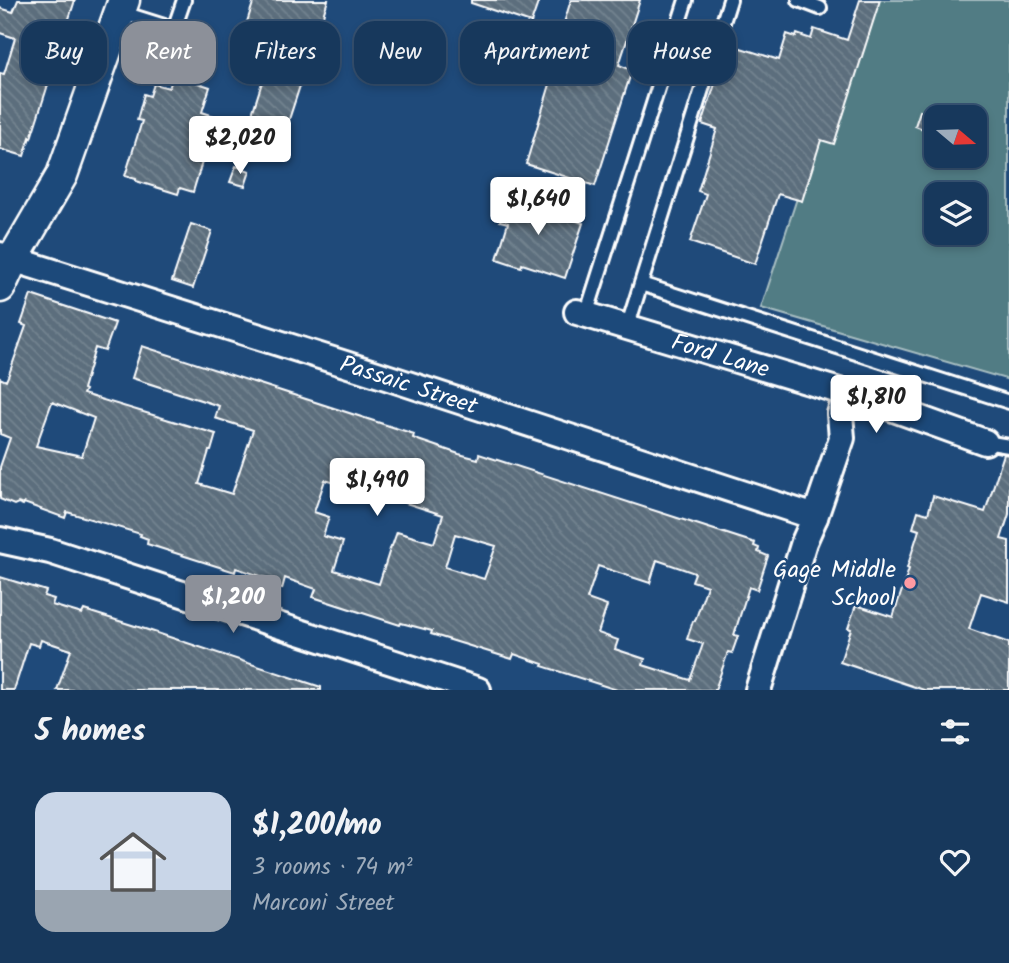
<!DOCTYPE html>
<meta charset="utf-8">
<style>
body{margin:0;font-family:Kalam,sans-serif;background:#203f62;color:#f1f3f6;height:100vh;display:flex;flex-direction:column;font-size:26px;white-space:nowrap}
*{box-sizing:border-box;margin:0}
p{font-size:23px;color:#9eacbb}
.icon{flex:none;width:38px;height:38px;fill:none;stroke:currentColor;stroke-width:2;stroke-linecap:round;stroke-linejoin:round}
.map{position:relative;height:690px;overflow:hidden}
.details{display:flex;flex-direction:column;background:#17385c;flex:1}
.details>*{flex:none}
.top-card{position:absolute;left:21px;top:21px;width:968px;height:63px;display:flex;gap:14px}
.needle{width:46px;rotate:109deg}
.controls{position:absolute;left:924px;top:105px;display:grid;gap:14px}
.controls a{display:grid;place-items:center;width:63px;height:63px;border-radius:14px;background:#17385c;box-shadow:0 4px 10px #0003,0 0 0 2px #365272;font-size:35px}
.price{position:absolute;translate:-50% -60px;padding:0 16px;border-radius:7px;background:#fff;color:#222;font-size:23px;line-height:46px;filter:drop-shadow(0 2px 4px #0008)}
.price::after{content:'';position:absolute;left:50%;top:42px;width:21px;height:16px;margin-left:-10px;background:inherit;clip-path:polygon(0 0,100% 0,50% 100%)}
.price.current{background:#8c9099;color:#fff}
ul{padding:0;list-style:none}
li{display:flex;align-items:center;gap:21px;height:175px;padding:0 35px}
li span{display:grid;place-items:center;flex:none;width:196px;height:140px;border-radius:21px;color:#555}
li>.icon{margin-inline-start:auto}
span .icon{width:84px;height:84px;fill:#fffc;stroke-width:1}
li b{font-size:30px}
h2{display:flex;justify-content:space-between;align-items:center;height:84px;padding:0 35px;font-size:30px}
.pill{padding:0 24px;border-radius:21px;background:#17385c;box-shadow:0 4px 10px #0003,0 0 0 2px #365272;font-size:24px;line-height:63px}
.pill.current{background:#8c9099;color:#fff}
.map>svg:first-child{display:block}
.green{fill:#517c84;stroke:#a8bec2;stroke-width:2;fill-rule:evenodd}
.building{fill:url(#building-back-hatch);stroke:#fff;stroke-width:2;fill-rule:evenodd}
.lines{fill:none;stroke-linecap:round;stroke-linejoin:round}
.service-casing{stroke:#fff;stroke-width:18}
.minor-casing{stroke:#fff;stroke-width:30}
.tertiary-casing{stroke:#fff;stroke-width:35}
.service{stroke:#1f4a7a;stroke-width:12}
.minor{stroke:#1f4a7a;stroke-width:24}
.tertiary{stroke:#1f4a7a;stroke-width:30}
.poi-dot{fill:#ff9aa2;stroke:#1f4a7a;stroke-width:2.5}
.labels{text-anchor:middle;stroke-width:5;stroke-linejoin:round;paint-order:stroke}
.street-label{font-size:24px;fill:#fff;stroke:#1f4a7a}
.poi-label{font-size:24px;fill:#fff;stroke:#1f4a7a;text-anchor:end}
</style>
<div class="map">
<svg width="1009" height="690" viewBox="0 0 1009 690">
<defs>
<pattern id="building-back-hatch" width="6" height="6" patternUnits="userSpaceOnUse" patternTransform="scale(1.75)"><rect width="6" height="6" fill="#5c6e7d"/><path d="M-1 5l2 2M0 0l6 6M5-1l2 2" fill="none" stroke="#748490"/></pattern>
</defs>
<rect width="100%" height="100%" fill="#1f4a7a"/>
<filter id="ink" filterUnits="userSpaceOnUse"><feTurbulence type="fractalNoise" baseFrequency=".0143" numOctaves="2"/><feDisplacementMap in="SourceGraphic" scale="14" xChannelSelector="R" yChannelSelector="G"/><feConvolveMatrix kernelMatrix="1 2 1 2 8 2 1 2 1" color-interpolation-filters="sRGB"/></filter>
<g filter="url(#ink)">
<path class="green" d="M862,0H1009V380L761,308ZM936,117H975V156H936ZM936,194H975V233H936Z"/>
<g class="building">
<path d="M18,0H75L31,138L30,137L24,156L0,149V73L4,74L15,38L0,33V8L13,12Z"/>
<path d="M254,0H328L280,147L245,136L271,54L240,44Z"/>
<path d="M471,0H539L531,23L471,3Z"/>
<path d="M571,0H640L619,65L632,70L595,186L526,164L554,71L594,84L609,37L564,23Z"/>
<path d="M860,0H880L834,144L821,140L802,201L778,194L755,264L690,242L706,194L698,191L717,129L702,124L728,44L779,60L787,34L796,37L797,34L811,39L814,29L847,40Z"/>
<path d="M174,75L210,87L202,112L220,118L213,143L208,142L193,192L180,188L178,194L136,181V179L125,176L142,121L137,120L144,94L150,96L154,84L169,88Z"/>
<path d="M920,111L936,117V134L915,126Z"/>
<path d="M236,166L250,171L245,186L230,182Z"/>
<path d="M509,193L541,203L540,208L583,223L565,278L522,264L521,267L497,259L508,223L500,221Z"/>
<path d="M191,224L212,231L193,288L172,281Z"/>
<path d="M31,295L115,323L105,351L95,348L83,389L85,390L83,394L216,434L211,451H209L199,484L232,494L253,430L215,418L219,406L132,378L142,346L414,434L413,438L418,440L459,454L478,459L479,454L755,543L754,546L759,548L758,552L768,556L757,590L749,587L734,635L738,636L732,653L728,652L715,690H617L542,666L543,664L514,654L512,659L431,634L432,631L401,623L400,625L313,597L316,589L285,578L282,589L265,583L267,578L236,568L235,572L147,544L148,539L140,536L141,534L67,512L65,518L24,503L23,505L18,503L14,505L0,499V467L10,438L0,434V378L6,381L9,374L26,326L21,324ZM52,402L94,418L82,456L36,446ZM325,480L375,494V493L443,515L434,543L397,532L392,546H391L379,584L334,570L343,542L323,536L329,517L314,512ZM455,534L496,546L484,579L445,567ZM657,560L695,573L692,581L707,586L695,621H693L687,639L703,644L690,680L643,665L645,659L615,649L618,640L598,633L607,606L587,599L598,566L650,583Z"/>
<path d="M1004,454L1009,455V514L1001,539L1009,541V602L981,593L969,629L1009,643V690H924L840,662L851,629L848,628L856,605L893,617L909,569L907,568L919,530L913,528L918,511L928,514L933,496L985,512Z"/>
<path d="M0,577L46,591L44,596L54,599L52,605L82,614L84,610L148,630L321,687V690H57L71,650L41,640L39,646L29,643L14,690H0Z"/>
</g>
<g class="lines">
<g class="service-casing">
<g id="service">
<path d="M799,0L820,8"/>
<path d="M120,12L174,29L184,0"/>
<path d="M641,284L1009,402"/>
<path d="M586,315L686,0"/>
<path d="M627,328L730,0"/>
<path d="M985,442L1009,446"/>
</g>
</g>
<g class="minor-casing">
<g id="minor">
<path id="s1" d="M0,255L380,375L815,517"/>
<path id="s2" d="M577,312L866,399L985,442"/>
<path d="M0,540L50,551L478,690"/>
<path d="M758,690L804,542L815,517L842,438L840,414L847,393"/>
</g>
</g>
<g class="tertiary-casing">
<path id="tertiary" d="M0,287L13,259L62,175L124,0"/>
</g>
<use href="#service" class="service"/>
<use href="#minor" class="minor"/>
<use href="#tertiary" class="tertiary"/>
</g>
</g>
<circle class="poi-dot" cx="910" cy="583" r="7"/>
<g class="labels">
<g class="street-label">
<text dy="8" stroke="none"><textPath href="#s2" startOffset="150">Ford Lane</textPath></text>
<text dy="8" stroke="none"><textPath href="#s1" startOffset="429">Passaic Street</textPath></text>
</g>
<g class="poi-label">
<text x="896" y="577">Gage Middle<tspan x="896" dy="28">School</tspan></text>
</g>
</g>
</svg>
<div class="controls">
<a><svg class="needle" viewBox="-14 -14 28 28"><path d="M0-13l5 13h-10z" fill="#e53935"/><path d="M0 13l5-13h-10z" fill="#9eacbb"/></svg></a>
<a><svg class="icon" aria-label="layers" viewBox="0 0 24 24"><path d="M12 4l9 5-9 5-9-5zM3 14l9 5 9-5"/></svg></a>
</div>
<b class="price" style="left:240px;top:176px">$2,020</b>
<b class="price" style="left:538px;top:237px">$1,640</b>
<b class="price" style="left:876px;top:435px">$1,810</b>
<b class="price" style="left:377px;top:518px">$1,490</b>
<b class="price current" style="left:233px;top:635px">$1,200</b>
<div class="top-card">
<a class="pill">Buy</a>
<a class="pill current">Rent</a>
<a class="pill">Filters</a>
<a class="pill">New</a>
<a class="pill">Apartment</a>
<a class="pill">House</a>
</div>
</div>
<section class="details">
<h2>5 homes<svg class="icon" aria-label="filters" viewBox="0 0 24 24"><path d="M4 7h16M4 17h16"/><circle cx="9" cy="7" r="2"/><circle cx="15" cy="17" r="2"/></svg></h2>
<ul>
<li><span style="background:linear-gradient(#c9d6e8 70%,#9aa5b1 0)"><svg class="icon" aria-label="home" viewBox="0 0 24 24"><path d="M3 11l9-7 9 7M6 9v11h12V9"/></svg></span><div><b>$1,200/mo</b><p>3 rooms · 74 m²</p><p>Marconi Street</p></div><svg class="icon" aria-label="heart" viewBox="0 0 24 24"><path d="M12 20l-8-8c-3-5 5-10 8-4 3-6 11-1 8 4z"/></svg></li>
</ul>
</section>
